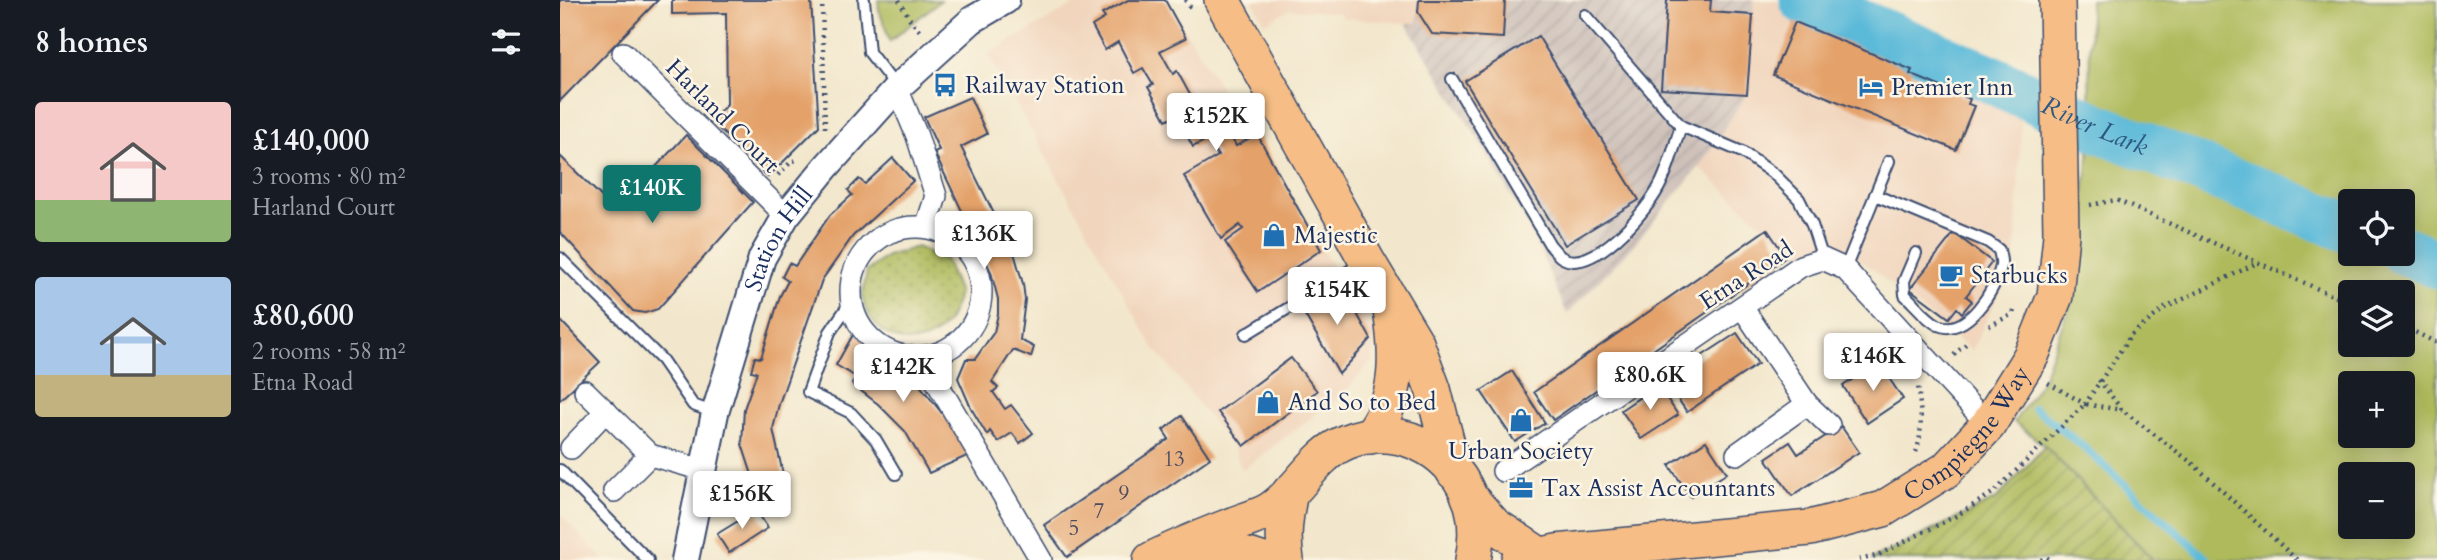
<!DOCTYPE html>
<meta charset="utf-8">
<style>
body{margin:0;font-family:Cardo,serif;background:#242831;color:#f1f3f6;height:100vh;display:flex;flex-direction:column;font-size:26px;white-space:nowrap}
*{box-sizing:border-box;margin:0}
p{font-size:23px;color:#9ea1a6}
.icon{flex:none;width:38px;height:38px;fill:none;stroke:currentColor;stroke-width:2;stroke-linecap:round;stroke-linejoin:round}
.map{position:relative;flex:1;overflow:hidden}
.drawer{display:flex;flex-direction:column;background:#171b24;width:560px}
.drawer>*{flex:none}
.controls{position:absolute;left:1778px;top:189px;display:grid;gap:14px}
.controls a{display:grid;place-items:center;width:77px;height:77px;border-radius:7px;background:#171b24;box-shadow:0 4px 18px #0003;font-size:35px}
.price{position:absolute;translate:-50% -60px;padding:0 16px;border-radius:7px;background:#fff;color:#222;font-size:23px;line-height:46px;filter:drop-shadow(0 2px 4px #0008)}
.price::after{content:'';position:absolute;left:50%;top:42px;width:21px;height:16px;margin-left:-10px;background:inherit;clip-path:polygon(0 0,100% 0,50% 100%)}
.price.active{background:#0f766e;color:#fff}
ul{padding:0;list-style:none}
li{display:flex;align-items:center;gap:21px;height:175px;padding:0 35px}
li span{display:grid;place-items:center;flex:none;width:196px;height:140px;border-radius:7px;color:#555}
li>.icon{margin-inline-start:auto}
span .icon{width:84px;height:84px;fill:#fffc;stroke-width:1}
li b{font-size:30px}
h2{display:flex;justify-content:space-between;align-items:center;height:84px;padding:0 35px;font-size:30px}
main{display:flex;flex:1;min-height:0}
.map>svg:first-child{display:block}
.built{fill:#f1d5bd}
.industrial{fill:url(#industrial-furrows)}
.grass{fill:#aeba5c;stroke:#64745d;stroke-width:2;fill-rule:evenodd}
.park{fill:url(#park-dots);stroke:#64745d;stroke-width:2}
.garden{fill:url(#garden-furrows);stroke:#64745d;stroke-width:2}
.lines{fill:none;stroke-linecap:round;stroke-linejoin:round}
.stream{stroke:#5bbad9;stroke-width:8}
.river{stroke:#5bbad9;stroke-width:49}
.building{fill:#e4a26b}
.service-casing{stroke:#3b4b6e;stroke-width:14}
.minor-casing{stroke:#3b4b6e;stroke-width:24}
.tertiary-casing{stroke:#3b4b6e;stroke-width:30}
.primary-casing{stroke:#3b4b6e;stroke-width:38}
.path{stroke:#3b4b6e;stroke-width:4.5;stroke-dasharray:2 5;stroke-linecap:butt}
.service{stroke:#fff;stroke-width:10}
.minor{stroke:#fff;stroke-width:21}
.tertiary{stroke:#fff;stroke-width:26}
.primary{stroke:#f6be86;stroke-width:35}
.labels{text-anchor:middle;stroke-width:5;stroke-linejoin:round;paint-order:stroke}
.number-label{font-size:21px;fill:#4d4c61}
.poi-label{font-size:24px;fill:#1b2f5e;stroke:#fcf5e5;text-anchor:start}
.street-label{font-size:24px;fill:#1b2f5e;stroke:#fcf5e5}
.water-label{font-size:26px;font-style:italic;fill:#2e5983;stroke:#fcf5e5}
</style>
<main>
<section class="drawer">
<h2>8 homes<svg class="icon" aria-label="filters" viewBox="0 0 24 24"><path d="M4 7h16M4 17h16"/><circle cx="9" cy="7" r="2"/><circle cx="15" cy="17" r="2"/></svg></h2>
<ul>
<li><span style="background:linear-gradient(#f6c9c9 70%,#8fb573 0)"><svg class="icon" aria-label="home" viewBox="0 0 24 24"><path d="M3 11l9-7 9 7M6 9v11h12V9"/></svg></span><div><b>£140,000</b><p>3 rooms · 80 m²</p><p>Harland Court</p></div></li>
<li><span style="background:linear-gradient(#a9c7e8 70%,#c2b280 0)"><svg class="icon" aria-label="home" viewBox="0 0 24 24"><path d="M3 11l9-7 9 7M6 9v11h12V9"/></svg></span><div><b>£80,600</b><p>2 rooms · 58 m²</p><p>Etna Road</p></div></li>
</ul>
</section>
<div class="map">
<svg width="1877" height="560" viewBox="0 0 1877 560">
<defs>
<pattern id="industrial-furrows" width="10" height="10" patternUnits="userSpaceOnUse" patternTransform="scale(1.75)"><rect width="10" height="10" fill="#cec1ba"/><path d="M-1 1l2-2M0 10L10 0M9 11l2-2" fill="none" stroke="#b0a6a2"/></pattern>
<pattern id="park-dots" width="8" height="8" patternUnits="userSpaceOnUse" patternTransform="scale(1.75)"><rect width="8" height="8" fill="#aeba5c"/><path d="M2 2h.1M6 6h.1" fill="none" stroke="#8d984f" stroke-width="1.8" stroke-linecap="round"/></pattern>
<pattern id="garden-furrows" width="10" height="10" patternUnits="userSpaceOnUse" patternTransform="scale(1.75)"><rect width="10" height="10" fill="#aeba5c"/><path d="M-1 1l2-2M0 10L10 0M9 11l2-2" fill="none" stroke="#8d984f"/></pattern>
</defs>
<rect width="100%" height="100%" fill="#fcf5e5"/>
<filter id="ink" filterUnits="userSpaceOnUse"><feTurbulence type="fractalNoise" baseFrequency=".0143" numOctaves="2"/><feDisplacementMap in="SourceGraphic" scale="14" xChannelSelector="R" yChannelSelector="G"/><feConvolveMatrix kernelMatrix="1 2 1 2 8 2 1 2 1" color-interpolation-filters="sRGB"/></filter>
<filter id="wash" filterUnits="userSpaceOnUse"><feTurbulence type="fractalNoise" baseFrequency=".00686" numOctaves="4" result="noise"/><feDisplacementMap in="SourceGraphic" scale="28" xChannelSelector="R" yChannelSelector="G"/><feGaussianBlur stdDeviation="1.57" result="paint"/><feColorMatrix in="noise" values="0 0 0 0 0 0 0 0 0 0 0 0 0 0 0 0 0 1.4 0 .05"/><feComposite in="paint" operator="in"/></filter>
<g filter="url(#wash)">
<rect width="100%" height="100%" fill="#f2e7cc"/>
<g class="built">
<path d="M522,0H606L814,333L812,361L784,393L682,470L674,449L592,345L428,54Z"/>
<path d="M692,0H859L857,24L782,18L781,13L730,9L705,23Z"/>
<path d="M1194,0H1214L1462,102L1455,258L1412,351L1301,260L1230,250L1139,167L1187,94Z"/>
<path d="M0,513L3,517L44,560H0Z"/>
</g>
<path class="industrial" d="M859,0H1194L1187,94L1139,167L1071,248L1007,314L974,237L934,165L846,23H857Z"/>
<g class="grass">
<path d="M318,0H381L330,41L319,10Z"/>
<path d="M1530,0H1877V560H1593L1485,446L1454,422L1482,380L1512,299L1529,153ZM1790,201H1843V254H1790ZM1790,292H1843V345H1790ZM1790,383H1843V436H1790ZM1790,474H1843V527H1790Z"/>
</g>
<path class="park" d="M357,247L385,259L399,293C396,303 392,316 386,324C360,357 316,340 304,304C301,295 305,281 307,271L327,256Z"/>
<path class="garden" d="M1485,446L1593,560H1311L1437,499Z"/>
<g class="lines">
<path class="stream" d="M1474,408L1520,444L1648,560"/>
<g class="river">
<path id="s1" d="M1244,0L1422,75L1534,126L1790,229"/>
<path d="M1843,250L1877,264"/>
</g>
</g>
<g id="blocks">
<g class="building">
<path d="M0,0H98L0,101Z"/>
<path d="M112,0H251L259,126L208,177L151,121L167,104L166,13L112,14Z"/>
<path d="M568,0H605L626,38L600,51L613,74L617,71L652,135L666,127L676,146L697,134L761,250L698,292L665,242L683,229L680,225L661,239L624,176L658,156L648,139L633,147L616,115L606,120L588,87L593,85L583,68L574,73L558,42L545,50L532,26L545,18L542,14Z"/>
<path d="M859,0H945L943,38L872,34L858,12Z"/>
<path d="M1107,0H1151L1150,12L1193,15L1187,94L1101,89Z"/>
<path d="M1235,22L1352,70L1350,74L1410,99L1408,104L1414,106L1396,150L1213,75Z"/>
<path d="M978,36L1079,200L1005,245L905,81Z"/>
<path d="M410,97L427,134L401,147L455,256L463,284L465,300L460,340L474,347L471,357L453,350L432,382L438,388L433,392L445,409L451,405L473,433L460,443L452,433L438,442L430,431L427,435L411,408L398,378L406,359H415L434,332L438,314V299L431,272L374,152L379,150L364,117Z"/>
<path d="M126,135L193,202L98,309L85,313L73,311L0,232V156L55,210Z"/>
<path d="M333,158L353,181L293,236L262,280L219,404L213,429L225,483L197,490L182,444L184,409L197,372L191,371L195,357L201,358L220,296L228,281L222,277L229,263L235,266L270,215L292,195L288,190L299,179L305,184Z"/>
<path d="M1207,229L1226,257L993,420L974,392Z"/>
<path d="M1394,233L1432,262L1406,296L1412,301L1402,313L1397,308L1389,318L1350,289Z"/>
<path d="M781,285L811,339L779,374L741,308Z"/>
<path d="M0,320L40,362L0,400Z"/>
<path d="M294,333L309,342L307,346L339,367L358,383L396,431L407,456L369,473L345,431L318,404L292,384L296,377L276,365Z"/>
<path d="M1177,333L1198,364L1127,412L1105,380Z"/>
<path d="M731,358L757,391L684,446L658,412Z"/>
<path d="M1318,362L1343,399L1307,423L1283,386Z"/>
<path d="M952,371L985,423L955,442L921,391Z"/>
<path d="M1098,385L1118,415L1081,439L1061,410Z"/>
<path d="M622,416L650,458L507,557L484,525L609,439L603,430Z"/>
<path d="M1281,426L1299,452L1232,496L1206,458L1230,442L1238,454Z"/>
<path d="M1146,441L1167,473L1131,497L1109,465Z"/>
<path d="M196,510L208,528L169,553L157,534Z"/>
</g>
</g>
</g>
<g filter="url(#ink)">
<use href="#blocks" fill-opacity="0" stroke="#3b4b6e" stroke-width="2"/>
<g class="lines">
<g class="service-casing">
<g id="service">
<path d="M304,0L309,52L337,88"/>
<path d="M1025,15L1121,126L1182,152L1214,174L1239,199L1252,225L1263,259"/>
<path d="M892,79L990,245C993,248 997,254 1001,257C1031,277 1087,211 1099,187C1109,169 1114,146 1121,126"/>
<path d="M1315,195L1428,242L1439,250C1440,256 1442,261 1441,266C1436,289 1406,338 1378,325C1366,319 1355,304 1345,295L1344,281L1356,253"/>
<path d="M0,258L102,360L133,405L155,413"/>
<path d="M1285,269L1329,161"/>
<path d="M292,300L270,332L248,392L291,413L316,440L336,474"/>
<path d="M686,334L804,262"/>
<path d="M0,470L88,560"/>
</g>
</g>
<g class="minor-casing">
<g id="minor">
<path d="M63,53L226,216"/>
<path d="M337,88L357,136L376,196L366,227"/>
<circle cx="356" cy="292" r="65"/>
<path d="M362,357L481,560"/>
<path d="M25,391L90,455L143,470"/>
<path d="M1247,404L1269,425"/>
<path d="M11,448L46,411"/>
<path d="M1177,454L1247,404L1182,307"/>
<path d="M943,471L1241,266L1263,259L1285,269L1428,425"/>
<path d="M54,491L90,455"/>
</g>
</g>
<g class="tertiary-casing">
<g id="tertiary">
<path id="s2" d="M125,560L155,413L202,258L226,216L266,167L337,88L412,20L446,0"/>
</g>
</g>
<g class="primary-casing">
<g id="primary">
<path d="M662,0L807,261L856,343L873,389L894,472"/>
<path d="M810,436C840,399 838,355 831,310"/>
<path d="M909,497L934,525L978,554"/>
<path d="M622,555C649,552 675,550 701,560"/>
<path d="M591,560C618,546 647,535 675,524C686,520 700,516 710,510C739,492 753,456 786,442C835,422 889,447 909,496C917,516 917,540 913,560"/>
<path d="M726,560C722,536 725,516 730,492"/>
<path id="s3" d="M959,560L996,552L1250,528L1323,509L1386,470L1428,425L1471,356L1495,296L1501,235L1497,0"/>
</g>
</g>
<g class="path">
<path d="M262,0L265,128"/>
<path d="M339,0L351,21L360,31"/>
<path d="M625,0L633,11"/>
<path d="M218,175L231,162L238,159"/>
<path d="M1530,205L1556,200L1790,303"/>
<path d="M1429,326L1453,314L1454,311"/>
<path d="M1843,326L1877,343"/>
<path d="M1394,355L1408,342"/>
<path d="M1539,380L1562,410L1632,463L1737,560"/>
<path d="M1488,383L1525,404L1571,335L1605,308L1697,263"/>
<path d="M1356,452C1364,430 1360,407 1358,385"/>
<path d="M1299,560L1316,556L1396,516L1434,492L1525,404L1562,410"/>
<path d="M1481,560L1486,557L1491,560"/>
</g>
<use href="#service" class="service"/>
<use href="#minor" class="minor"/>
<use href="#tertiary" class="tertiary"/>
<use href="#primary" class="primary"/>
</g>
</g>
<defs>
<g id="bus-bare" transform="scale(1.89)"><path d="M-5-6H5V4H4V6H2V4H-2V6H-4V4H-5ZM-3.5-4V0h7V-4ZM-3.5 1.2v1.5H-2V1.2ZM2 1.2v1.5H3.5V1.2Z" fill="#1f6fb2" stroke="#fcf5e5" stroke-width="2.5" paint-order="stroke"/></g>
<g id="hotel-bare" transform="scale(1.89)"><path d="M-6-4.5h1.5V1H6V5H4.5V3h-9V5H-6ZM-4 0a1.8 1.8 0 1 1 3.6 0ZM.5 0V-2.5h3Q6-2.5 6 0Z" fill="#1f6fb2" stroke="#fcf5e5" stroke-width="2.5" paint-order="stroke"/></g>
<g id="shop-bare" transform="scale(1.89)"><path d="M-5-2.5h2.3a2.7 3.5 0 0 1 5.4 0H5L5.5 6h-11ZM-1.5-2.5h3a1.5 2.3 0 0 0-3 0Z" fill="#1f6fb2" stroke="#fcf5e5" stroke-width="2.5" paint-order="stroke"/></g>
<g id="cafe-bare" transform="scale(1.89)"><path d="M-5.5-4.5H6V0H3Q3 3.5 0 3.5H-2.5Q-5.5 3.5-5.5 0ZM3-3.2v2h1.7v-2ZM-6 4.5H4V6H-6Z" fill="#1f6fb2" stroke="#fcf5e5" stroke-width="2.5" paint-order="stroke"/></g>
<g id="office-bare" transform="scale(1.89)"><path d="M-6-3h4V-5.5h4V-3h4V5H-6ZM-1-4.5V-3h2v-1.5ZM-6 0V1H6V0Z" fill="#1f6fb2" stroke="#fcf5e5" stroke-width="2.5" paint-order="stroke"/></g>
</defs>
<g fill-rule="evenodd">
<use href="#bus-bare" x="385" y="85"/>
<use href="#hotel-bare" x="1311" y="87"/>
<use href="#shop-bare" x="714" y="235"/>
<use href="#cafe-bare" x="1391" y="275"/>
<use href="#shop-bare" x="708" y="402"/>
<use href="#shop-bare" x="961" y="420"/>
<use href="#office-bare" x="961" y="488"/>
</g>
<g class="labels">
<g class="number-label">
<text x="614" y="466">13</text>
<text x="564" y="500">9</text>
<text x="539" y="518">7</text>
<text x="514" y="535">5</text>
</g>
<g class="poi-label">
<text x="405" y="93">Railway Station</text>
<text x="1331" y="95">Premier Inn</text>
<text x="734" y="243">Majestic</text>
<text x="1411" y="283">Starbucks</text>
<text x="728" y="410">And So to Bed</text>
<text x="961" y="459" text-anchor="middle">Urban Society</text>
<text x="981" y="496">Tax Assist Accountants</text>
</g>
<g class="street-label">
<text transform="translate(163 116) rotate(45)" y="8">Harland Court</text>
<text dy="8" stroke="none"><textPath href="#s2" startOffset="336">Station Hill</textPath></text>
<text transform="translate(1186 275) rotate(-33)" y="8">Etna Road</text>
<text dy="8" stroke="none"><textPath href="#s3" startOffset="483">Compiegne Way</textPath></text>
</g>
<g class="water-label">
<text dy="9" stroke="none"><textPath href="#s1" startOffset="317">River Lark</textPath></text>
</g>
</g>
</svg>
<div class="controls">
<a><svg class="icon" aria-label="locate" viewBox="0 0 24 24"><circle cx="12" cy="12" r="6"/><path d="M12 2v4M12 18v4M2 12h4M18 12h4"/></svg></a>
<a><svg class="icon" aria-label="layers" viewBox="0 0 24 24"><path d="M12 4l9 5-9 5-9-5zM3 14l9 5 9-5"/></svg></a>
<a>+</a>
<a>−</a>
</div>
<b class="price" style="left:656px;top:153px">£152K</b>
<b class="price active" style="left:92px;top:225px">£140K</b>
<b class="price" style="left:424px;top:271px">£136K</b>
<b class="price" style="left:777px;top:327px">£154K</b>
<b class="price" style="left:1313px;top:393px">£146K</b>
<b class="price" style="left:343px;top:404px">£142K</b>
<b class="price" style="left:1090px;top:412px">£80.6K</b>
<b class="price" style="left:182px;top:531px">£156K</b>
</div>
</main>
